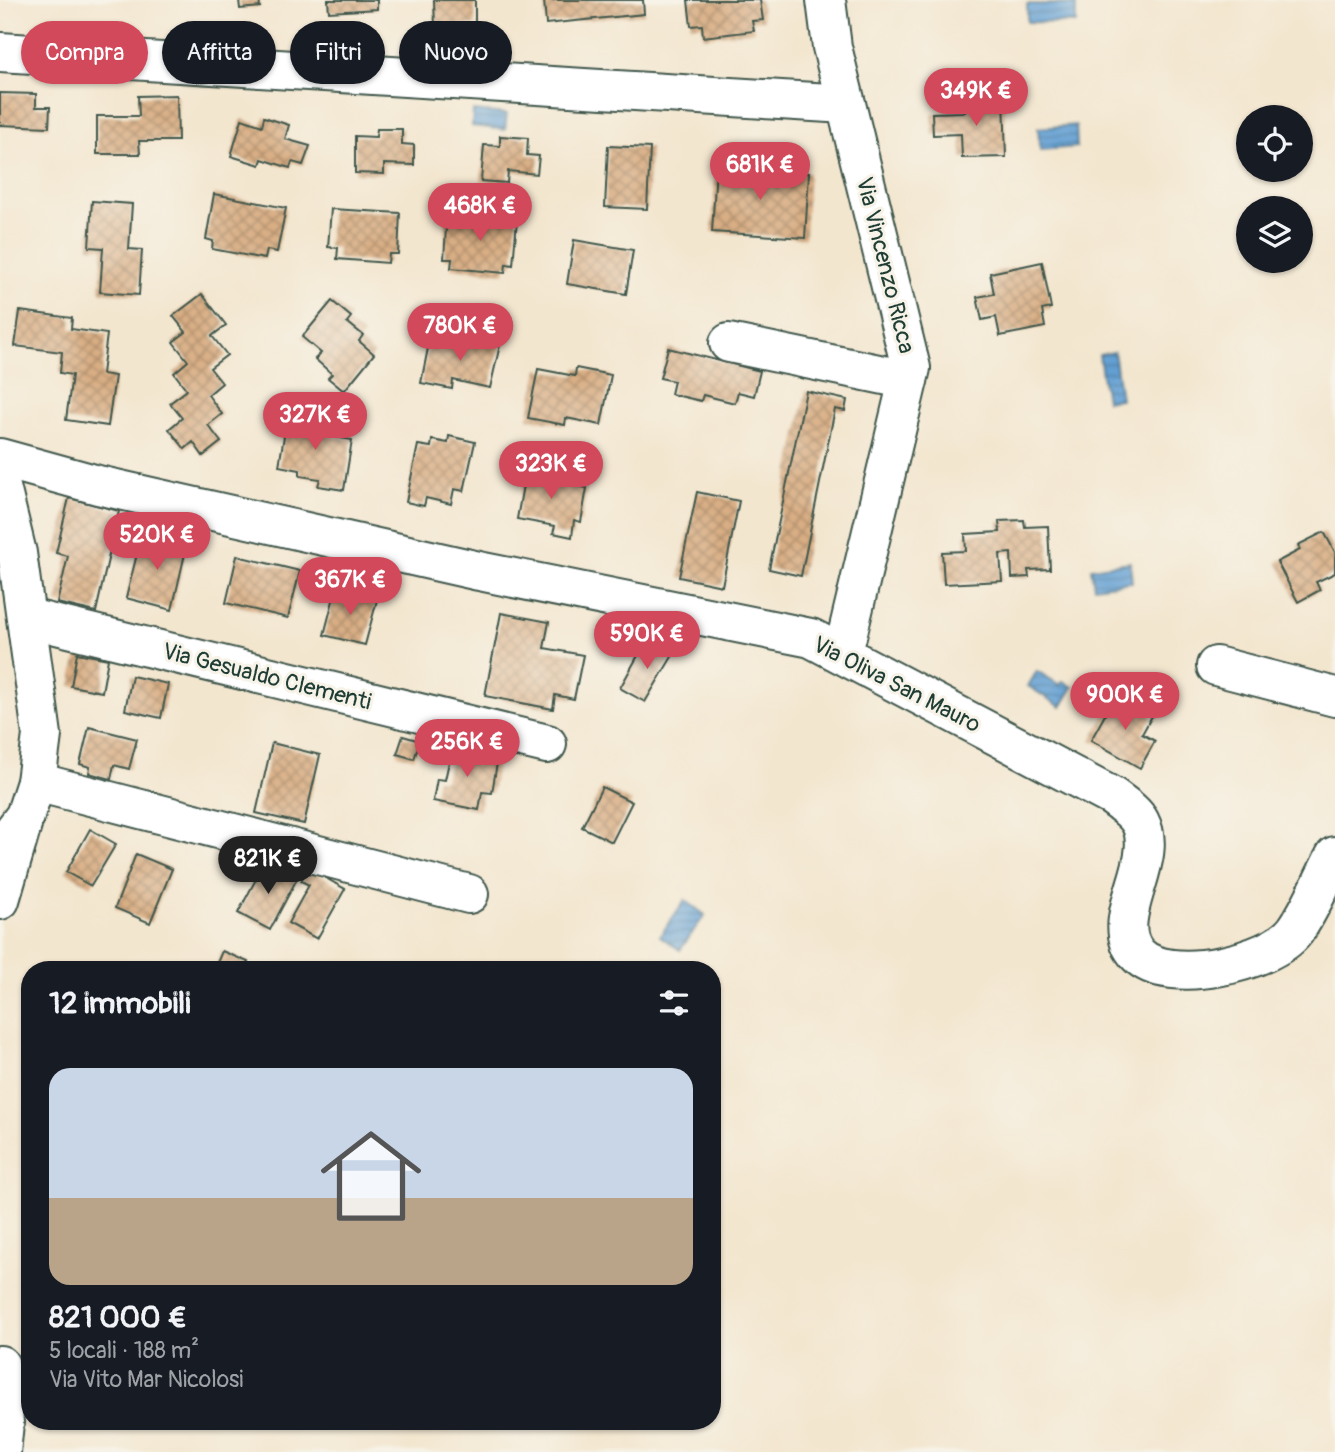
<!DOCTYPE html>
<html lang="it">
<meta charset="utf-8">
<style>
body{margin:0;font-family:Pangolin,sans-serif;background:#242831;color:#f1f3f6;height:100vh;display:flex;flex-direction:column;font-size:26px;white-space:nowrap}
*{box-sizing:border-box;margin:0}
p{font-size:23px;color:#9ea1a6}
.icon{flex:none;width:38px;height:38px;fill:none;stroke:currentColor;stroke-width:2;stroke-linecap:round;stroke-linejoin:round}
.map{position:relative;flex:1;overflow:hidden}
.details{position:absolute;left:21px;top:961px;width:700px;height:469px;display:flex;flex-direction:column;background:#171b24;border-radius:28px;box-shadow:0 2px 5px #0004}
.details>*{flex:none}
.hud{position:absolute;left:21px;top:21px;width:700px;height:63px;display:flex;gap:14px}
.controls{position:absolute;left:1236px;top:105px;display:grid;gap:14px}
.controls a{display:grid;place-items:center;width:77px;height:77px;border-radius:50%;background:#171b24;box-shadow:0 2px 5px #0004;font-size:35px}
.price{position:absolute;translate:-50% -60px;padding:0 16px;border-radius:24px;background:#d1495b;color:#fff;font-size:23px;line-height:46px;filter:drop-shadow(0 2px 4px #0008)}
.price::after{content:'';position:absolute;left:50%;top:42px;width:21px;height:16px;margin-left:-10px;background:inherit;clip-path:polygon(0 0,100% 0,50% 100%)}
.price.current{background:#222;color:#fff}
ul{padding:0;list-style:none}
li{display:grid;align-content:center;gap:14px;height:371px;padding:0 28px}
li+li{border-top:2px solid #363941}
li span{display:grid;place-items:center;height:217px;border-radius:21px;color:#555}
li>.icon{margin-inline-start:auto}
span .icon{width:126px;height:126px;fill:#fffc;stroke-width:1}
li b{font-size:30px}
h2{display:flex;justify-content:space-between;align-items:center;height:84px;padding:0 28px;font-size:30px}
.pill{padding:0 24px;border-radius:32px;background:#171b24;box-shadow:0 2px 5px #0004;font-size:24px;line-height:63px}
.pill.current{background:#d1495b;color:#fff}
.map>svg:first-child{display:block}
.water{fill:url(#water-rules);stroke:#406e84;stroke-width:2}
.building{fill:url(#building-cross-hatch)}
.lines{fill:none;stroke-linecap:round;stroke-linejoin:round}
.minor-casing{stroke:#3f564b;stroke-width:42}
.minor{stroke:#fff;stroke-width:38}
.labels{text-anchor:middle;stroke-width:6;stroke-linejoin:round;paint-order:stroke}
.street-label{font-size:23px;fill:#1f3d34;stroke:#f7f3e8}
</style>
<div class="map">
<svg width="1335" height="1452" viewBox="0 0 1335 1452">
<defs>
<pattern id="water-rules" width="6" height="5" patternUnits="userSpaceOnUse" patternTransform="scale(1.75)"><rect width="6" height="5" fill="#629fd3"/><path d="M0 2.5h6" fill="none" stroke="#5083ac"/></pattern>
<pattern id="building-cross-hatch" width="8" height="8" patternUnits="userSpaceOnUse" patternTransform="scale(1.75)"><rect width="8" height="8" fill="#d9ae84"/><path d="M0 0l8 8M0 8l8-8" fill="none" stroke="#af8f6d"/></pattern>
</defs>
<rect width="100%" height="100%" fill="#f7f3e8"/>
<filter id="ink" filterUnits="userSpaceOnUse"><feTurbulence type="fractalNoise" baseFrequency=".0143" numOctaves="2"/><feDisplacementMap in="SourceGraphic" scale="14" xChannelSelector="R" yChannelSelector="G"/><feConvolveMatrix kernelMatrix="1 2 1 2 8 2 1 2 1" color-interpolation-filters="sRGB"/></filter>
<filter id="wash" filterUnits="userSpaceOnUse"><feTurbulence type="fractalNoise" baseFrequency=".00686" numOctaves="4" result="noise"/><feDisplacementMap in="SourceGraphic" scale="28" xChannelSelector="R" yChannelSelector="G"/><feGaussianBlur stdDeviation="1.57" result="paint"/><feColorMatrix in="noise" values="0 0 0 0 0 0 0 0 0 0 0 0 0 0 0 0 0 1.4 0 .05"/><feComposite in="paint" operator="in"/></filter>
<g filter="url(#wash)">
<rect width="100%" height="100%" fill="#f3e6cf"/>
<g class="water">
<path d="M1027,4H1076V23L1027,22Z"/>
<path d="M473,111L507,114L505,130L472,126Z"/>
<path d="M1076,125L1077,147L1040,150L1038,128Z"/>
<path d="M1114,352L1121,399L1106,401L1099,355Z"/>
<path d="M1130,562L1132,582L1094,587L1091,568Z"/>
<path d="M1037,671L1060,685L1063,681L1073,687L1061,707L1028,686Z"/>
<path d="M685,900L705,915L680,950L660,936Z"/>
</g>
<g id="blocks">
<g class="building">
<path d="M239,0H259L260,7L240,9Z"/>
<path d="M328,0H377V9L329,12Z"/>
<path d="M434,0H475V25L435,26Z"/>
<path d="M544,0H643L644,14L546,24Z"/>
<path d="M688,0H760L763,20L752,21L754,31L703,37L702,25L691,26Z"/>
<path d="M0,93L36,94V107H50L49,127L0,125Z"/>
<path d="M177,95L178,141H139L140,154H97V116H139L138,96Z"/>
<path d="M1004,98L1006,157L962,158L961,134L933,135L932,113L965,112V99Z"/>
<path d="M264,117L289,125L285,139L310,146L303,165L292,162L290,168L262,159L260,165L231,156L242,119L262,126Z"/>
<path d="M377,129H402V144L414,145V165L384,164V174L355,173V136L376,137Z"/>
<path d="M500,136L528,138L527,155L539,156L537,174L508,171L507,183L481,181L484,145L500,146Z"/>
<path d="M608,146L650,148L647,209L605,207Z"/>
<path d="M716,167L809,173L805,238L712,232Z"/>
<path d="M214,194L286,208L277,252L267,250L265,259L212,249L213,241L206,239Z"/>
<path d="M92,201L132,204L129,249L142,250L139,295L100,292L103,248L89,247Z"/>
<path d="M331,209L400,213L398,254H389L388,263L337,259L338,248L328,247Z"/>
<path d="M447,213L517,220L513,265L506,264L505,273L451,268L452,259H444Z"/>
<path d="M574,240L633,250L626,294L567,284Z"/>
<path d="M1042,262L1051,308L1042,310L1045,327L1000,336L996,317L982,320L977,297L994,294L990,273Z"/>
<path d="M202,294L226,325L212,336L227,355L210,368L222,383L208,395L222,414L208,425L221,442L203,456L193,442L185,449L169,429L182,418L170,403L187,390L174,373L188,361L173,342L186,332L173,316Z"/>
<path d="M332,301L351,317L347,322L363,335L359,341L374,354L344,391L328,378L332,374L315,359L321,353L302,337Z"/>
<path d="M20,311L72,318L71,329L107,334L102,374L115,376L108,426L66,420L72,375L60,373L62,352L15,346Z"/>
<path d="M430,338L461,345L463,338L500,345L490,388L453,380L452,389L421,383Z"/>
<path d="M668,348L760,371L754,396L738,392L735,403L703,395L701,401L671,394L674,381L660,378Z"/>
<path d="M576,368L611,375L601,425L566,418L565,425L528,418L538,369L575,376Z"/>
<path d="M806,391L847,400L845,411L835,409L801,576L769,569Z"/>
<path d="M288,412L309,416L308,423L330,427L329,436L352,440L344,490L318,486L320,479L300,476V470L279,466Z"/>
<path d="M449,436L475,442L464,491L454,489L451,504L426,498L424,506L406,502L418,445L431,447L432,440L448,443Z"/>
<path d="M526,468L568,476L567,484L587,488L581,522L574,520L572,537L553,533L555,526L517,519Z"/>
<path d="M697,492L739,501L722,586L679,577Z"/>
<path d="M69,498L119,511L96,612L57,603L68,556L56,553Z"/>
<path d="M1024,520L1025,527L1048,526L1050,569L1028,570L1029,577L1012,578L1011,553L1000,554L1002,581L944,584L942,552L966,551L965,534L1000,532L999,521Z"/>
<path d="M1324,532L1335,552V573L1316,582L1320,590L1298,602L1277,562L1300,550L1298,545Z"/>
<path d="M142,534L187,545L172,610L126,598Z"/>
<path d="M237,556L300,571L288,618L226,603Z"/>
<path d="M336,589L377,600L365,645L324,635Z"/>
<path d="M501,613L549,622L544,648L583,655L574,699L555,695L553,709L485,696Z"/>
<path d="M645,643L676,650L645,702L620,688Z"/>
<path d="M77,653L108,659L102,692L71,686Z"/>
<path d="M132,676L168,684L161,718L125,710Z"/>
<path d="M1116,695L1152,716L1142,734L1155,741L1140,768L1091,740Z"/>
<path d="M89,727L137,739L129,769L114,765L111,779L89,773L90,767L80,764Z"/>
<path d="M403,736L420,741L414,759L397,754Z"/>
<path d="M272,743L320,755L304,824L256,813Z"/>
<path d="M452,748L498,757L492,793L482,792L479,810L433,801L437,779L445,780Z"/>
<path d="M602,787L632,802L612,842L582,827Z"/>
<path d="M90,829L116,844L91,886L66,872Z"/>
<path d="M136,854L172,869L150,923L115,908Z"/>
<path d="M263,866L277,873L281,866L299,875L270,930L238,913Z"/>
<path d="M308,868L345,889L317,939L288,923L309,885L301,881Z"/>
<path d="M222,951L248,962L244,970H214Z"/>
</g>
</g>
</g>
<g filter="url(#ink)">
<use href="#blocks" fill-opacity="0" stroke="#3f564b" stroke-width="2"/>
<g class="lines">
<g class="minor-casing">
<g id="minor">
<path d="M826,0L832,47L911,368L843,653"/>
<path d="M0,52L846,104"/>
<path d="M729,343L908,380"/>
<path d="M0,458L98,485L479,571L811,638L1113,797C1123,805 1134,811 1140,822C1161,862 1105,921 1138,955C1167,986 1271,963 1295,931C1311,909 1322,880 1335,856"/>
<path d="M0,483L17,553L42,735L36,782L25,816L0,849"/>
<path d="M28,618L547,744"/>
<path d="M1216,666L1335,697"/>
<path d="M36,782L469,894"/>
<path d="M0,900L22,825"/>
<path d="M0,1365L4,1423L1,1452"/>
</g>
</g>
<use href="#minor" class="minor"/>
</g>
</g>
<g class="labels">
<g class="street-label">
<text transform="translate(886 265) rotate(76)" y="8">Via Vincenzo Ricca</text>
<text transform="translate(267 676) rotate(14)" y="8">Via Gesualdo Clementi</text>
<text transform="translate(897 684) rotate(27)" y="8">Via Oliva San Mauro</text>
</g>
</g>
</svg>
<div class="controls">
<a><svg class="icon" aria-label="locate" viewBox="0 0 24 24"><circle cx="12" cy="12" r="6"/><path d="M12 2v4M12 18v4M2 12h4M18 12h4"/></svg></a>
<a><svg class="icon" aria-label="layers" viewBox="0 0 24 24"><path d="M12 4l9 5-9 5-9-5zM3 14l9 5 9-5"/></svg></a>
</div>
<b class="price" style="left:976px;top:128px">349K €</b>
<b class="price" style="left:760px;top:202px">681K €</b>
<b class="price" style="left:480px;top:243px">468K €</b>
<b class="price" style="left:460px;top:363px">780K €</b>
<b class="price" style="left:315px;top:452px">327K €</b>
<b class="price" style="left:551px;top:501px">323K €</b>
<b class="price" style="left:157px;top:572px">520K €</b>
<b class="price" style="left:350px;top:617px">367K €</b>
<b class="price" style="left:647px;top:671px">590K €</b>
<b class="price" style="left:1125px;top:732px">900K €</b>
<b class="price" style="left:467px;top:779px">256K €</b>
<b class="price current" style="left:268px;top:896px">821K €</b>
<div class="hud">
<a class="pill current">Compra</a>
<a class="pill">Affitta</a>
<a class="pill">Filtri</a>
<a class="pill">Nuovo</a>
</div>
<section class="details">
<h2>12 immobili<svg class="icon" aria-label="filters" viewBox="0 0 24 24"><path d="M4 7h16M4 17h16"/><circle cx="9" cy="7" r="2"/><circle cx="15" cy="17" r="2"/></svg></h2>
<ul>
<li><span style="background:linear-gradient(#c9d6e8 60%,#b9a48a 0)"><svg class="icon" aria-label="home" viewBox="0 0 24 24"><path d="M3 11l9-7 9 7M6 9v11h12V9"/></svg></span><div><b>821 000 €</b><p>5 locali · 188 m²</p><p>Via Vito Mar Nicolosi</p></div></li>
</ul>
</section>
</div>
